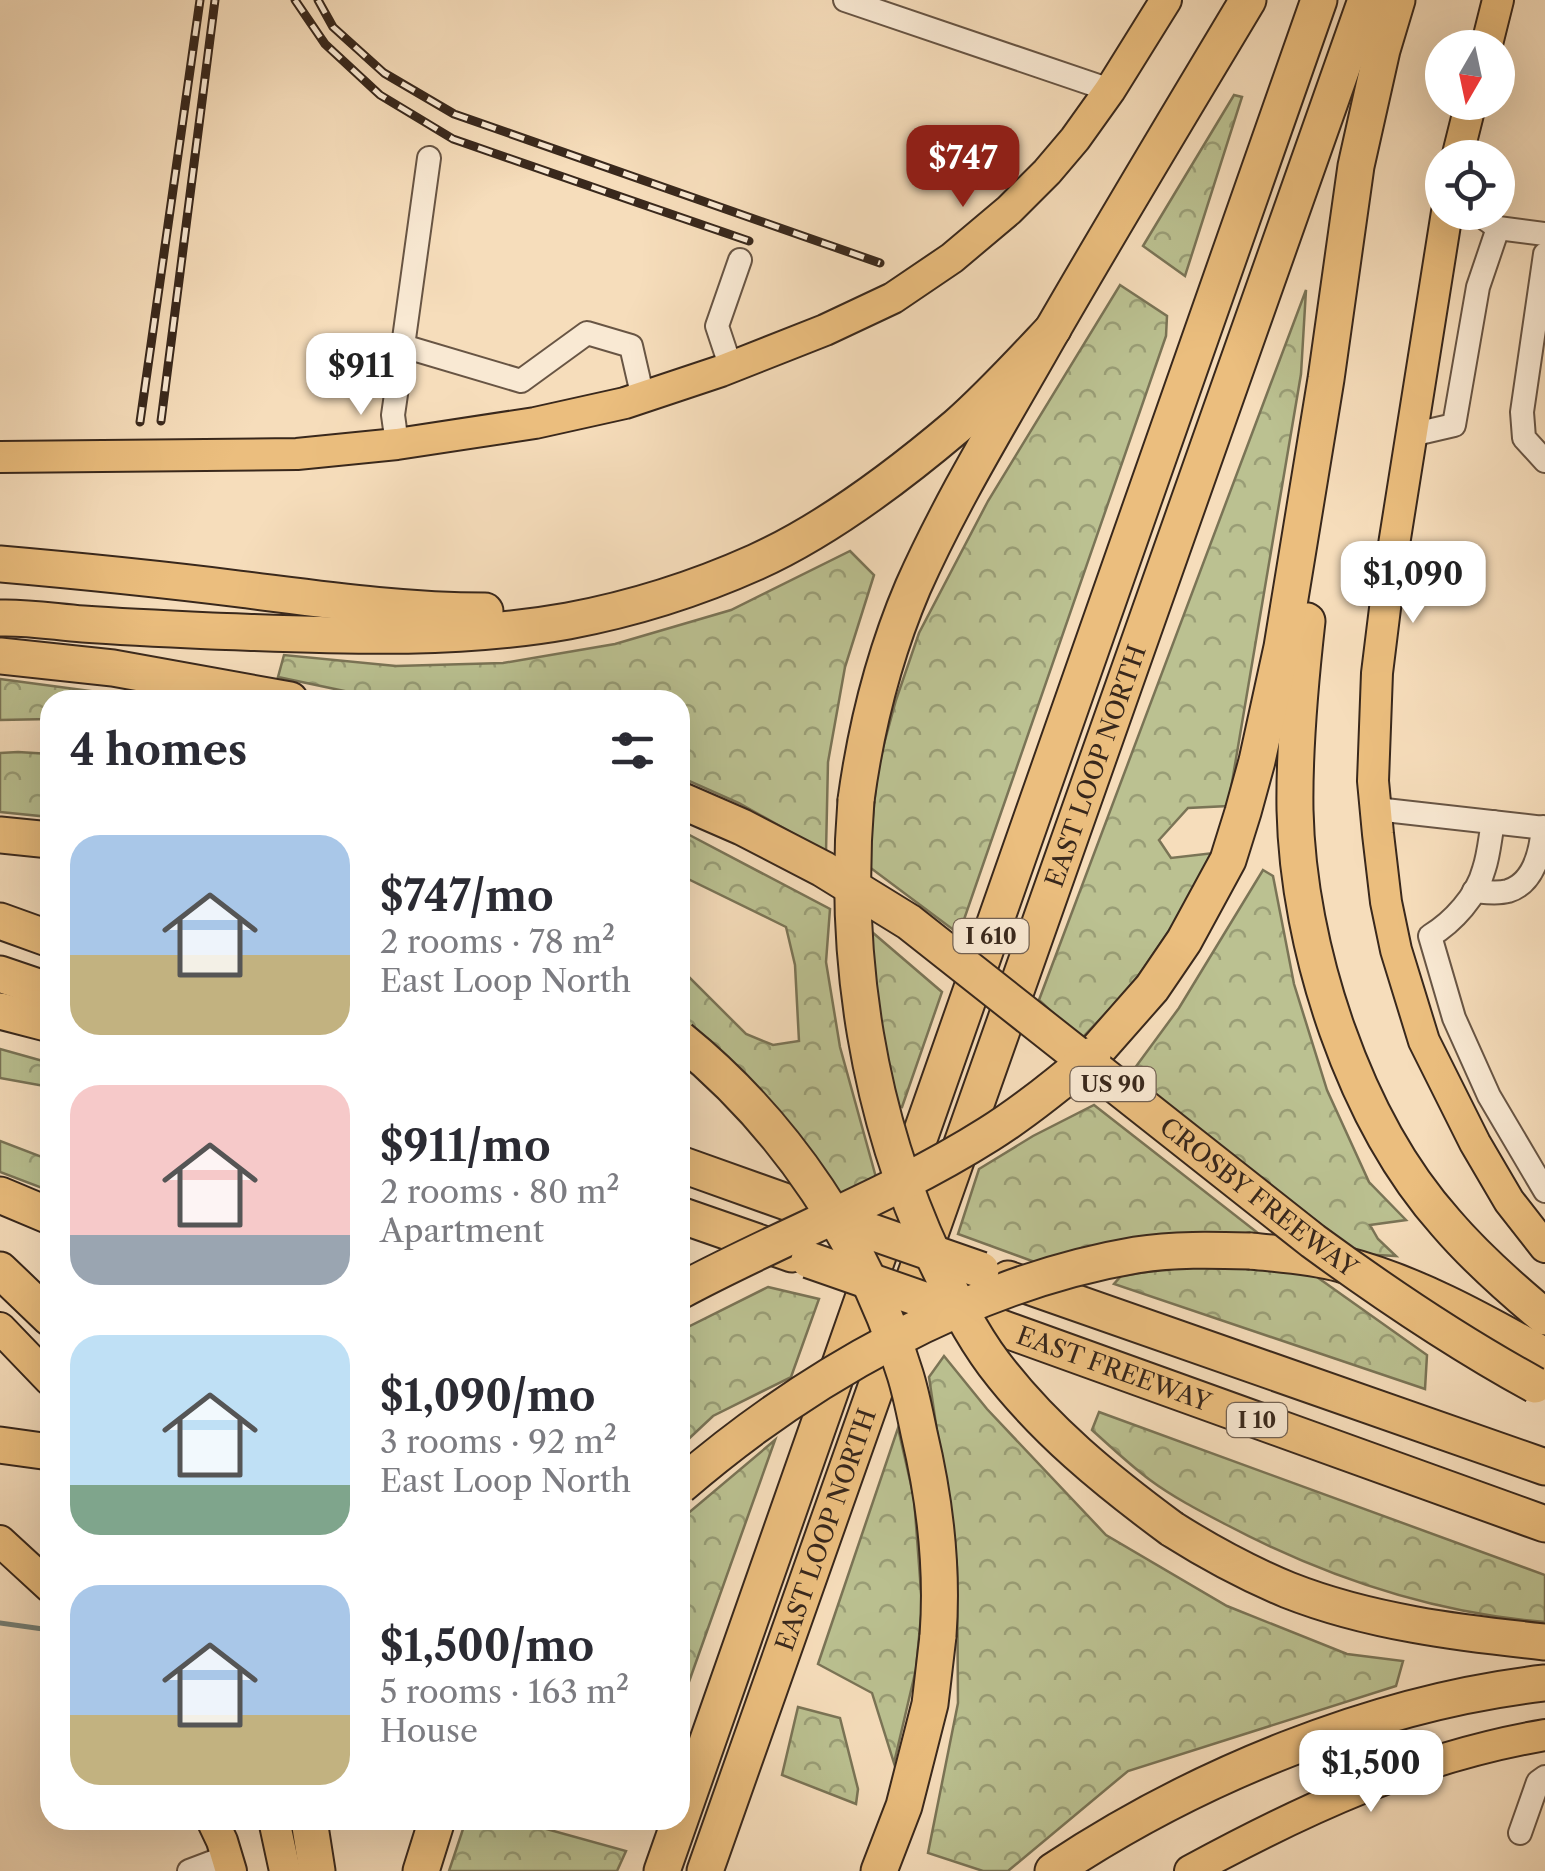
<!DOCTYPE html>
<meta charset="utf-8">
<style>
body{margin:0;font-family:"Libre Caslon Text",serif;background:#f2f2f3;color:#2b2b33;height:100vh;display:flex;flex-direction:column;font-size:38px;white-space:nowrap}
*{box-sizing:border-box;margin:0}
p{font-size:32px;color:#7c7c81}
.icon{flex:none;width:55px;height:55px;fill:none;stroke:currentColor;stroke-width:2;stroke-linecap:round;stroke-linejoin:round}
.map{position:relative;flex:1;overflow:hidden}
.side{position:absolute;left:40px;top:690px;width:650px;height:1140px;display:flex;flex-direction:column;background:#fff;border-radius:30px;box-shadow:0 10px 40px #0002}
.side>*{flex:none}
.needle{width:65px;rotate:189deg}
.fabs{position:absolute;left:1425px;top:30px;display:grid;gap:20px}
.fabs a{display:grid;place-items:center;width:90px;height:90px;border-radius:50%;background:#fff;box-shadow:0 10px 40px #0002;font-size:50px}
.price{position:absolute;translate:-50% -85px;padding:0 22px;border-radius:20px;background:#fff;color:#222;font-size:32px;line-height:65px;filter:drop-shadow(0 2px 5px #0008)}
.price::after{content:'';position:absolute;left:50%;top:60px;width:30px;height:22px;margin-left:-15px;background:inherit;clip-path:polygon(0 0,100% 0,50% 100%)}
.price.active{background:#8f2418;color:#fff}
ul{padding:0;list-style:none}
li{display:flex;align-items:center;gap:30px;height:250px;padding:0 30px}
li span{display:grid;place-items:center;flex:none;width:280px;height:200px;border-radius:30px;color:#555}
li>.icon{margin-inline-start:auto}
span .icon{width:120px;height:120px;fill:#fffc;stroke-width:1}
li b{font-size:42px}
h2{display:flex;justify-content:space-between;align-items:center;height:120px;padding:0 30px;font-size:42px}
.map>svg:first-child{display:block}
.forest{fill:url(#forest-crowns);stroke:#7a7456;stroke-width:2.5}
.lines{fill:none;stroke-linecap:round;stroke-linejoin:round}
.stream{stroke:#758077;stroke-width:5}
.minor-casing{stroke:#685544;stroke-width:26}
.major-casing{stroke:#39281c;stroke-width:34}
.highway-casing{stroke:#39281c;stroke-width:39}
.minor{stroke:#f9e9d3;stroke-width:22}
.major{stroke:#ebbe7e;stroke-width:30}
.highway{stroke:#ebbe7e;stroke-width:35}
.rail-casing{stroke:#39281c;stroke-width:9}
.rail{stroke:#f9e9d3;stroke-width:5;stroke-dasharray:15;stroke-linecap:butt}
.highway-bridge-casing{stroke:#39281c;stroke-width:39;stroke-linecap:butt}
.highway-bridge{stroke:#ebbe7e;stroke-width:35}
.labels{text-anchor:middle;stroke-width:9;stroke-linejoin:round;paint-order:stroke}
.shield{fill:#f9e9d3;stroke:#736253;stroke-width:2.5}
.shield-label{font-size:22px;font-weight:bold;fill:#39281c}
.street-label{font-size:25px;fill:#39281c;stroke:#f9e9d3}
</style>
<div class="map">
<svg width="1545" height="1871" viewBox="0 0 1545 1871">
<defs>
<pattern id="forest-crowns" width="20" height="18" patternUnits="userSpaceOnUse" patternTransform="scale(2.5)"><rect width="20" height="18" fill="#bbc191"/><path d="M2 6a3 3 0 1 1 6 0M12 15a3 3 0 1 1 6 0" fill="none" stroke="#999d76"/></pattern>
</defs>
<rect width="100%" height="100%" fill="#f6ddbb"/>
<filter id="stains"><feTurbulence type="fractalNoise" baseFrequency=".002" numOctaves="4"/><feColorMatrix values="0 0 0 0 .2 0 0 0 0 .09 0 0 0 0 .02 0 0 0 .5 -.17"/></filter>
<radialGradient id="worn" r=".72"><stop offset=".6" stop-color="#630" stop-opacity="0"/><stop offset="1" stop-color="#630" stop-opacity=".3"/></radialGradient>
<g class="forest">
<path d="M1234,95L1242,97L1185,276L1143,246Z"/>
<path d="M1120,285L1167,316L1166,336L959,934L868,866L878,766L896,700L919,633L988,501Z"/>
<path d="M1306,290L1301,374L1228,806L1188,808L1159,840L1171,858L1214,853L1177,919L1130,988L1081,1039L1039,1000Z"/>
<path d="M850,551L874,575L845,667L828,762L826,852L739,803L680,777V700H387L278,677L284,655L396,666L503,663L615,644L731,610Z"/>
<path d="M0,679L135,697L147,700H50V719L0,720Z"/>
<path d="M18,752L50,754V817L0,812V753Z"/>
<path d="M680,830L830,909L826,962L840,1047L877,1181L846,1197L831,1193L680,1026V968L746,1034L773,1045L799,1041L795,965L786,927L680,875Z"/>
<path d="M1263,870L1273,876L1294,984L1327,1090L1369,1182L1406,1220L1370,1225L1378,1239L1396,1256L1359,1254L1129,1076L1179,1008Z"/>
<path d="M865,926L942,992L902,1107L895,1106Z"/>
<path d="M0,1049L50,1063V1087L0,1078Z"/>
<path d="M1094,1105L1272,1244L1051,1268L958,1234L979,1169L1033,1136Z"/>
<path d="M0,1141L50,1160V1191L0,1172Z"/>
<path d="M1184,1266L1307,1270L1427,1355L1425,1389L1114,1284L1121,1276Z"/>
<path d="M768,1287L819,1299L791,1377L713,1416L680,1447V1331Z"/>
<path d="M944,1356L987,1409L1106,1535L1227,1606L1347,1654L1403,1661L1396,1686L1128,1771L1008,1871H983L928,1853L958,1703L957,1567L929,1377Z"/>
<path d="M1099,1412L1545,1575V1622C1432,1613 1323,1576 1223,1523C1198,1510 1173,1497 1150,1480C1130,1465 1111,1447 1092,1430Z"/>
<path d="M898,1428L914,1498L922,1605L916,1669L894,1763L872,1693L818,1664Z"/>
<path d="M775,1440L680,1707V1520Z"/>
<path d="M798,1707L840,1718L858,1789L856,1804L782,1775Z"/>
<path d="M466,1820H514L626,1851L617,1871H449Z"/>
</g>
<g class="lines">
<path class="stream" d="M0,1623L50,1630"/>
<g class="minor-casing">
<g id="minor">
<path d="M845,0L1110,90"/>
<path d="M1476,212L1498,228L1545,234"/>
<path d="M1545,254L1522,412L1524,438L1545,461"/>
<path d="M403,346L429,158"/>
<path d="M731,368L717,326L740,260"/>
<path d="M1411,435L1454,425L1478,287L1498,228"/>
<path d="M397,444L393,415L403,346L521,381L587,333L631,346L643,398"/>
<path d="M1376,809L1545,828"/>
<path d="M1493,822C1490,838 1489,854 1484,869C1477,896 1453,922 1430,936L1454,1018L1489,1096L1545,1191"/>
<path d="M1474,891C1485,892 1497,894 1508,891C1534,883 1541,851 1543,827"/>
<path d="M1520,1833L1538,1782L1545,1777"/>
<path d="M189,1871L226,1857"/>
</g>
</g>
<g class="major-casing">
<g id="major">
<path d="M1486,48L1498,0"/>
<path d="M1457,158L1471,102"/>
<path d="M1447,212L1389,576L1377,673L1373,781L1378,834L1386,902L1396,950L1424,1041L1475,1143L1509,1201L1545,1247"/>
<path d="M0,457L297,454L397,444L535,423L625,403L721,371L825,330L893,298L952,258L1009,210L1047,172L1075,139L1110,90L1166,0"/>
<path d="M0,1328L50,1380"/>
<path d="M0,1541L50,1587"/>
<path d="M212,1820L222,1841L231,1871"/>
<path d="M274,1820L285,1871"/>
<path d="M1190,1871C1304,1809 1416,1757 1545,1735"/>
</g>
</g>
<g class="highway-casing">
<g id="highway">
<path d="M0,564C80,571 159,579 239,589C320,599 402,611 485,611"/>
<path d="M0,618C28,617 56,622 83,624C126,627 169,629 212,631C331,635 451,642 568,621C632,609 698,588 756,562C827,530 898,476 957,426C991,396 1022,362 1053,329"/>
<path d="M1307,621C1300,683 1294,747 1295,810C1298,948 1354,1120 1446,1223C1476,1258 1510,1288 1545,1317"/>
<path d="M0,656L113,668L290,700"/>
<path d="M856,800C866,727 884,655 913,587C949,506 995,430 1039,353C1107,234 1178,117 1248,0"/>
<path d="M0,835L50,840"/>
<path d="M0,921L50,939"/>
<path d="M0,974L50,991"/>
<path d="M0,1011L50,1024"/>
<path d="M1093,1055L1152,988L1184,941L1228,860L1243,812L1257,761L1282,647L1326,379L1356,166L1382,50L1397,0"/>
<path d="M680,1164L823,1215"/>
<path d="M0,1195L50,1216"/>
<path d="M680,1215L792,1254"/>
<path d="M1250,1251C1280,1254 1312,1256 1341,1264C1413,1282 1481,1320 1545,1356"/>
<path d="M0,1270L50,1318"/>
<path d="M1008,1279L1545,1467"/>
<path id="s1" d="M968,1316L1545,1524"/>
<path d="M0,1445L50,1452"/>
<path d="M1172,1529C1210,1553 1247,1573 1288,1590C1369,1622 1459,1633 1545,1642"/>
<path d="M309,1820L317,1871"/>
<path d="M421,1871L437,1820"/>
<path d="M662,1871L1319,0"/>
<path id="s2" d="M705,1871L1366,0"/>
<path d="M879,1871L904,1806L930,1704L938,1636"/>
<path d="M1053,1871C1194,1777 1375,1702 1545,1683"/>
</g>
</g>
<use href="#minor" class="minor"/>
<use href="#major" class="major"/>
<use href="#highway" class="highway"/>
<g class="rail-casing">
<g id="rail">
<path d="M295,0L325,44L380,95L453,139L749,241"/>
<path d="M318,0L333,27L384,73L454,114L880,263"/>
<path d="M161,421L215,0"/>
<path d="M140,422L200,0"/>
</g>
</g>
<use href="#rail" class="rail"/>
<g class="highway-bridge-casing">
<g id="highway-bridge">
<path id="s3" d="M680,800L742,827L823,869L909,922L1313,1241C1384,1293 1458,1343 1535,1385"/>
<path d="M856,800C843,957 868,1115 935,1259C952,1295 970,1332 994,1364C1044,1430 1107,1481 1172,1529"/>
<path d="M680,1039C786,1125 865,1244 905,1374C911,1393 915,1414 919,1433C935,1500 943,1568 938,1636"/>
<path d="M826,1216L981,1270"/>
<path d="M809,1260L964,1314"/>
<path d="M680,1291C782,1236 891,1196 989,1134C1026,1111 1060,1083 1093,1055"/>
<path d="M680,1486C806,1377 971,1283 1136,1255C1174,1249 1212,1250 1250,1251"/>
</g>
</g>
<use href="#highway-bridge" class="highway-bridge"/>
</g>
<g class="labels">
<g class="shield">
<rect x="953.5" y="919" width="75" height="34" rx="8"/>
<rect x="1070.5" y="1067" width="85" height="34" rx="8"/>
<rect x="1227" y="1403" width="60" height="34" rx="8"/>
</g>
<g class="shield-label">
<text x="991" y="944">I 610</text>
<text x="1113" y="1092">US 90</text>
<text x="1257" y="1428">I 10</text>
</g>
<g class="street-label">
<text dy="9" stroke="none"><textPath href="#s2" startOffset="1172">EAST LOOP NORTH</textPath></text>
<text dy="9" stroke="none"><textPath href="#s3" startOffset="705">CROSBY FREEWAY</textPath></text>
<text dy="9" stroke="none"><textPath href="#s1" startOffset="155">EAST FREEWAY</textPath></text>
<text dy="9" stroke="none"><textPath href="#s2" startOffset="362">EAST LOOP NORTH</textPath></text>
</g>
</g>
<rect width="100%" height="100%" filter="url(#stains)"/>
<rect width="100%" height="100%" fill="url(#worn)"/>
</svg>
<div class="fabs">
<a><svg class="needle" viewBox="-14 -14 28 28"><path d="M0-13l5 13h-10z" fill="#e53935"/><path d="M0 13l5-13h-10z" fill="#7c7c81"/></svg></a>
<a><svg class="icon" aria-label="locate" viewBox="0 0 24 24"><circle cx="12" cy="12" r="6"/><path d="M12 2v4M12 18v4M2 12h4M18 12h4"/></svg></a>
</div>
<b class="price active" style="left:963px;top:210px">$747</b>
<b class="price" style="left:361px;top:418px">$911</b>
<b class="price" style="left:1413px;top:626px">$1,090</b>
<b class="price" style="left:1371px;top:1815px">$1,500</b>
<section class="side">
<h2>4 homes<svg class="icon" aria-label="filters" viewBox="0 0 24 24"><path d="M4 7h16M4 17h16"/><circle cx="9" cy="7" r="2"/><circle cx="15" cy="17" r="2"/></svg></h2>
<ul>
<li><span style="background:linear-gradient(#a9c7e8 60%,#c2b280 0)"><svg class="icon" aria-label="home" viewBox="0 0 24 24"><path d="M3 11l9-7 9 7M6 9v11h12V9"/></svg></span><div><b>$747/mo</b><p>2 rooms · 78 m²</p><p>East Loop North</p></div></li>
<li><span style="background:linear-gradient(#f6c9c9 75%,#9aa5b1 0)"><svg class="icon" aria-label="home" viewBox="0 0 24 24"><path d="M3 11l9-7 9 7M6 9v11h12V9"/></svg></span><div><b>$911/mo</b><p>2 rooms · 80 m²</p><p>Apartment</p></div></li>
<li><span style="background:linear-gradient(#bfe0f5 75%,#7fa58c 0)"><svg class="icon" aria-label="home" viewBox="0 0 24 24"><path d="M3 11l9-7 9 7M6 9v11h12V9"/></svg></span><div><b>$1,090/mo</b><p>3 rooms · 92 m²</p><p>East Loop North</p></div></li>
<li><span style="background:linear-gradient(#a9c7e8 65%,#c2b280 0)"><svg class="icon" aria-label="home" viewBox="0 0 24 24"><path d="M3 11l9-7 9 7M6 9v11h12V9"/></svg></span><div><b>$1,500/mo</b><p>5 rooms · 163 m²</p><p>House</p></div></li>
</ul>
</section>
</div>
